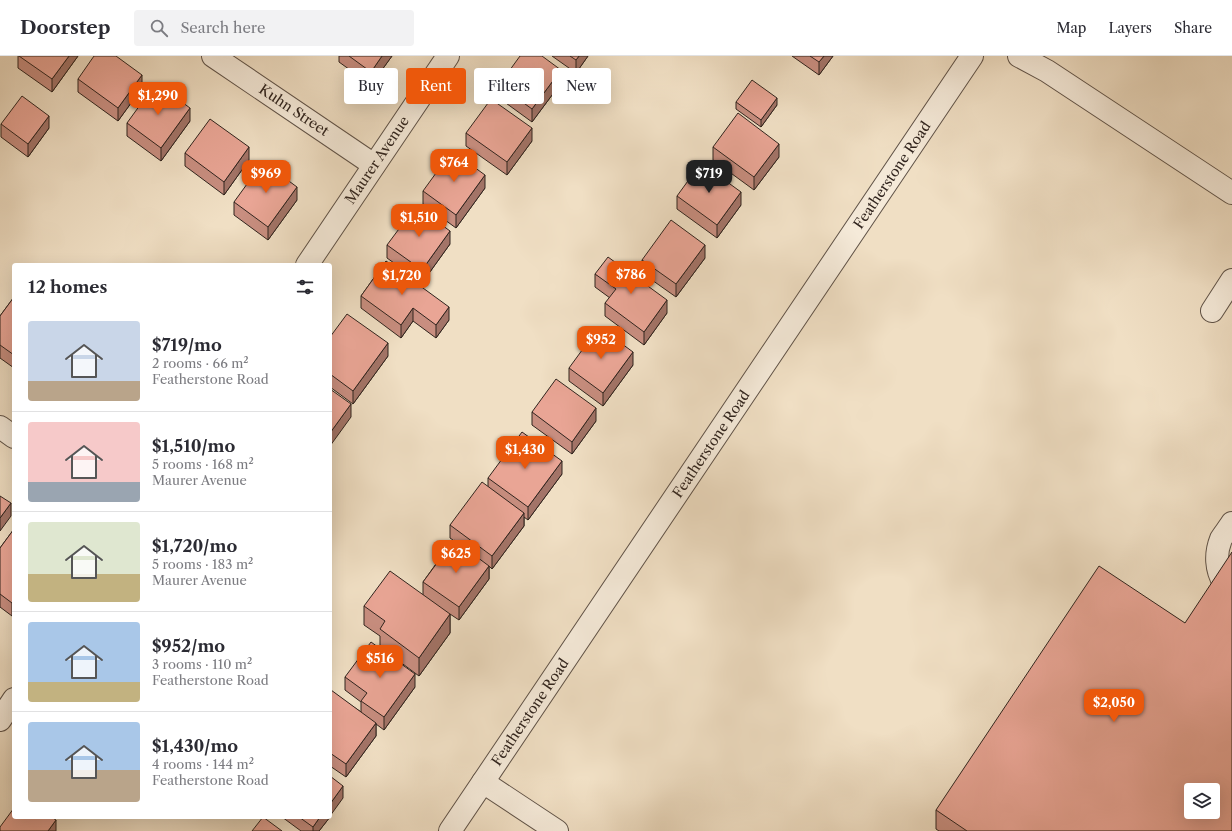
<!DOCTYPE html>
<meta charset="utf-8">
<style>
body{margin:0;font-family:"Libre Caslon Text",serif;background:#f2f2f3;color:#2b2b33;height:100vh;display:flex;flex-direction:column;font-size:15px;white-space:nowrap}
*{box-sizing:border-box;margin:0}
p{font-size:13px;color:#7c7c81}
.icon{flex:none;width:22px;height:22px;fill:none;stroke:currentColor;stroke-width:2;stroke-linecap:round;stroke-linejoin:round}
.map{position:relative;flex:1;overflow:hidden}
.side{position:absolute;left:12px;top:207px;width:320px;height:556px;display:flex;flex-direction:column;background:#fff;border-radius:4px;box-shadow:0 4px 16px #0002}
.side>*{flex:none}
.hud{position:absolute;left:344px;top:12px;width:380px;height:36px;display:flex;gap:8px}
.fabs{position:absolute;left:1184px;top:727px;display:grid;gap:8px}
.fabs a{display:grid;place-items:center;width:36px;height:36px;border-radius:4px;background:#fff;box-shadow:0 4px 16px #0002;font-size:20px}
.price{position:absolute;translate:-50% -34px;padding:0 9px;border-radius:8px;background:#ea580c;color:#fff;font-size:13px;line-height:26px;filter:drop-shadow(0 1px 2px #0008)}
.price::after{content:'';position:absolute;left:50%;top:24px;width:12px;height:9px;margin-left:-6px;background:inherit;clip-path:polygon(0 0,100% 0,50% 100%)}
.price.current{background:#222;color:#fff}
ul{padding:0;list-style:none}
li{display:flex;align-items:center;gap:12px;height:100px;padding:0 16px}
li+li{border-top:1px solid #e1e1e2}
li span{display:grid;place-items:center;flex:none;width:112px;height:80px;border-radius:4px;color:#555}
li>.icon{margin-inline-start:auto}
span .icon{width:48px;height:48px;fill:#fffc;stroke-width:1}
li b{font-size:17px}
h2{display:flex;justify-content:space-between;align-items:center;height:48px;padding:0 16px;font-size:17px}
.chip{padding:0 14px;border-radius:4px;background:#fff;box-shadow:0 4px 16px #0002;font-size:14px;line-height:36px}
.chip.current{background:#ea580c;color:#fff}
header{display:flex;align-items:center;gap:24px;box-sizing:border-box;height:56px;padding:0 20px;background:#fff;border-bottom:1px solid #e1e1e2}
header strong{font-size:19px}
nav{display:flex;gap:22px;margin-inline-start:auto;font-size:14px}
.search{width:280px;height:36px;background:#f2f2f3;display:flex;align-items:center;gap:10px;box-sizing:border-box;padding:0 14px;border-radius:4px;color:#7c7c81;font-size:15px}
.map>svg:first-child{display:block}
.lines{fill:none;stroke-linecap:round;stroke-linejoin:round}
.minor-casing{stroke:#605348;stroke-width:24}
.minor{stroke:#f5ead9;stroke-width:22}
.wall{fill:#c88e80;stroke:#30241e}
.shaded-wall{fill:#a37468;stroke:#30241e}
.building{fill:#e9a595;stroke:#30241e;fill-rule:evenodd}
.labels{text-anchor:middle;stroke-width:3;stroke-linejoin:round;paint-order:stroke}
.street-label{font-size:14px;fill:#30241e;stroke:#f5ead9}
</style>
<header>
<strong>Doorstep</strong>
<div class="search"><svg class="icon" aria-label="search" viewBox="0 0 24 24"><circle cx="10" cy="10" r="6"/><path d="M15 15l6 6"/></svg>Search here</div>
<nav><a>Map</a><a>Layers</a><a>Share</a></nav>
</header>
<div class="map">
<svg width="1232" height="775" viewBox="0 0 1232 775">
<rect width="100%" height="100%" fill="#f0dfc4"/>
<filter id="stains"><feTurbulence type="fractalNoise" baseFrequency=".005" numOctaves="4"/><feColorMatrix values="0 0 0 0 .2 0 0 0 0 .09 0 0 0 0 .02 0 0 0 .5 -.17"/></filter>
<radialGradient id="worn" r=".72"><stop offset=".6" stop-color="#630" stop-opacity="0"/><stop offset="1" stop-color="#630" stop-opacity=".3"/></radialGradient>
<g class="lines">
<g class="minor-casing">
<g id="minor">
<path d="M213,0L374,109"/>
<path d="M1019,0L1047,15L1232,137"/>
<path d="M307,209L448,0"/>
<path d="M1212,255L1232,224"/>
<path d="M0,371L14,381"/>
<path d="M1224,527C1216,514 1215,498 1221,483C1224,478 1229,472 1232,467"/>
<path d="M0,664L14,643"/>
<path d="M483,726L557,775"/>
<path d="M450,775L972,0"/>
</g>
</g>
<use href="#minor" class="minor"/>
</g>
<g class="wall">
<path d="M18,0H78L52,36L18,12Z"/>
<path d="M339,0H392L371,29L339,6Z"/>
<path d="M552,0H588L576,17Z"/>
<path d="M792,0H833L819,19Z"/>
<path d="M78,23L142,32L118,65L78,36Z"/>
<path d="M561,27L532,66L499,42V29Z"/>
<path d="M736,46L777,49L761,71L736,53Z"/>
<path d="M190,65L161,105L127,80V67Z"/>
<path d="M1,68L49,72L28,101L1,81Z"/>
<path d="M466,77L532,85L507,119L466,90Z"/>
<path d="M713,91L779,101L754,134L713,104Z"/>
<path d="M185,97L249,104L224,139L185,110Z"/>
<path d="M485,132L456,172L423,148V135Z"/>
<path d="M677,140L741,149L717,182L677,153Z"/>
<path d="M297,144L268,184L234,159V146Z"/>
<path d="M450,188L422,227L387,202V189Z"/>
<path d="M705,202L676,241L642,217V204Z"/>
<path d="M386,205L449,264L436,282L413,265L401,282L361,252V240Z"/>
<path d="M595,218L667,257L644,289L605,260V247L610,242L595,231Z"/>
<path d="M14,241V312L0,302V260Z"/>
<path d="M330,281L388,300L353,348L330,331Z"/>
<path d="M633,309L603,350L569,325V312Z"/>
<path d="M532,356L596,365L572,398L532,369Z"/>
<path d="M562,418L528,464L524,461V470L492,513L489,510V523L459,564L450,558V577L419,620L380,591V580L364,569V550L423,539V526L453,484L450,482V469L488,431V422Z"/>
<path d="M14,473V558L12,560L0,551V492Z"/>
<path d="M1185,567L1232,775H939L936,773V754Z"/>
<path d="M345,621L415,631L384,674L376,668V680L346,721L330,710V635L361,656V646L345,634Z"/>
<path d="M282,761H330L319,775H301Z"/>
</g>
<g class="shaded-wall">
<path d="M69,0H78L52,36V23Z"/>
<path d="M382,0H392L371,29V16Z"/>
<path d="M579,0H588L576,17V4Z"/>
<path d="M824,0H833L819,19V6Z"/>
<path d="M561,14V27L532,66V53Z"/>
<path d="M142,19V32L118,65V52Z"/>
<path d="M777,42V49L761,71V64Z"/>
<path d="M190,52V65L161,105V92Z"/>
<path d="M49,60V72L28,101V88Z"/>
<path d="M532,72V85L507,119V106Z"/>
<path d="M779,88V101L754,134V121Z"/>
<path d="M249,91V104L224,139V126Z"/>
<path d="M485,119V132L456,172V159Z"/>
<path d="M297,131V144L268,184V171Z"/>
<path d="M741,136V149L717,182V169Z"/>
<path d="M450,175V188L422,227V214Z"/>
<path d="M705,189V202L676,241V228Z"/>
<path d="M667,244V257L644,289V276Z"/>
<path d="M449,251V264L436,282V269Z"/>
<path d="M413,252V265L401,282V269Z"/>
<path d="M388,287V300L353,348V335Z"/>
<path d="M633,296V309L603,350V337Z"/>
<path d="M351,348V361L330,390V377Z"/>
<path d="M596,352V365L572,398V386Z"/>
<path d="M562,405V418L528,464V451Z"/>
<path d="M11,447V460L0,475V462Z"/>
<path d="M524,457V470L492,513V500Z"/>
<path d="M489,510V523L459,564V551Z"/>
<path d="M14,545V558L12,560V547Z"/>
<path d="M450,558V577L419,620V602Z"/>
<path d="M415,618V631L384,674V661Z"/>
<path d="M376,667V680L346,721V708Z"/>
<path d="M343,730V742L330,760V748Z"/>
<path d="M320,761H330L319,775H313V771Z"/>
<path d="M56,764V775H48Z"/>
</g>
<g class="building">
<path d="M19,0H69L52,23Z"/>
<path d="M94,0H116L142,19L118,52L78,23Z"/>
<path d="M349,0H382L371,16Z"/>
<path d="M520,0H542L561,14L532,53L499,29Z"/>
<path d="M570,0H579L576,4Z"/>
<path d="M810,0H824L819,6Z"/>
<path d="M752,24L777,42L761,64L736,46Z"/>
<path d="M156,27L190,52L161,92L127,67Z"/>
<path d="M22,40L49,60L28,88L1,68Z"/>
<path d="M491,43L532,72L507,106L466,77Z"/>
<path d="M738,57L779,88L754,121L713,91Z"/>
<path d="M210,63L249,91L224,126L185,97Z"/>
<path d="M452,95L485,119L456,159L423,135Z"/>
<path d="M263,106L297,131L268,171L234,146Z"/>
<path d="M701,107L741,136L717,169L677,140Z"/>
<path d="M416,150L450,175L422,214L387,189Z"/>
<path d="M671,164L705,189L676,228L642,204Z"/>
<path d="M608,201L667,244L644,276L605,247L616,233L595,218Z"/>
<path d="M386,205L449,251L436,269L413,252L401,269L361,240Z"/>
<path d="M14,241V299L0,289V260Z"/>
<path d="M347,258L388,287L353,335L330,318V281Z"/>
<path d="M599,271L633,296L603,337L569,312Z"/>
<path d="M556,323L596,352L572,386L532,356Z"/>
<path d="M330,333L351,348L330,377Z"/>
<path d="M522,376L562,405L528,451L488,422Z"/>
<path d="M482,426L524,457L492,500L450,469Z"/>
<path d="M0,440L11,447L0,462Z"/>
<path d="M14,473V545L12,547L0,538V492Z"/>
<path d="M454,484L489,510L459,551L423,526Z"/>
<path d="M1232,496V775H967L936,754L1099,510L1185,567ZM1191,734H1213V756H1191Z"/>
<path d="M390,515L450,558L419,602L380,573L385,565L364,550Z"/>
<path d="M371,586L415,618L384,661L361,645L367,637L345,621Z"/>
<path d="M331,634L376,667L346,708L330,697V635Z"/>
<path d="M330,720L343,730L330,748Z"/>
<path d="M14,752V761H51L56,764L48,775H0V771Z"/>
<path d="M263,761L282,775H252Z"/>
<path d="M299,761H320L313,771Z"/>
</g>
<g class="labels">
<g class="street-label">
<text transform="translate(294 54) rotate(34)" y="5">Kuhn Street</text>
<text transform="translate(377 104) rotate(-56)" y="5">Maurer Avenue</text>
<text transform="translate(892 119) rotate(-56)" y="5">Featherstone Road</text>
<text transform="translate(711 388) rotate(-56)" y="5">Featherstone Road</text>
<text transform="translate(530 656) rotate(-56)" y="5">Featherstone Road</text>
</g>
</g>
<rect width="100%" height="100%" filter="url(#stains)"/>
<rect width="100%" height="100%" fill="url(#worn)"/>
</svg>
<div class="fabs">
<a><svg class="icon" aria-label="layers" viewBox="0 0 24 24"><path d="M12 4l9 5-9 5-9-5zM3 14l9 5 9-5"/></svg></a>
</div>
<b class="price" style="left:158px;top:60px">$1,290</b>
<b class="price" style="left:454px;top:127px">$764</b>
<b class="price" style="left:266px;top:138px">$969</b>
<b class="price current" style="left:709px;top:138px">$719</b>
<b class="price" style="left:419px;top:182px">$1,510</b>
<b class="price" style="left:631px;top:239px">$786</b>
<b class="price" style="left:402px;top:240px">$1,720</b>
<b class="price" style="left:601px;top:304px">$952</b>
<b class="price" style="left:525px;top:414px">$1,430</b>
<b class="price" style="left:456px;top:518px">$625</b>
<b class="price" style="left:380px;top:623px">$516</b>
<b class="price" style="left:1114px;top:667px">$2,050</b>
<div class="hud">
<a class="chip">Buy</a>
<a class="chip current">Rent</a>
<a class="chip">Filters</a>
<a class="chip">New</a>
</div>
<section class="side">
<h2>12 homes<svg class="icon" aria-label="filters" viewBox="0 0 24 24"><path d="M4 7h16M4 17h16"/><circle cx="9" cy="7" r="2"/><circle cx="15" cy="17" r="2"/></svg></h2>
<ul>
<li><span style="background:linear-gradient(#c9d6e8 75%,#b9a48a 0)"><svg class="icon" aria-label="home" viewBox="0 0 24 24"><path d="M3 11l9-7 9 7M6 9v11h12V9"/></svg></span><div><b>$719/mo</b><p>2 rooms · 66 m²</p><p>Featherstone Road</p></div></li>
<li><span style="background:linear-gradient(#f6c9c9 75%,#9aa5b1 0)"><svg class="icon" aria-label="home" viewBox="0 0 24 24"><path d="M3 11l9-7 9 7M6 9v11h12V9"/></svg></span><div><b>$1,510/mo</b><p>5 rooms · 168 m²</p><p>Maurer Avenue</p></div></li>
<li><span style="background:linear-gradient(#dfe7d0 65%,#c2b280 0)"><svg class="icon" aria-label="home" viewBox="0 0 24 24"><path d="M3 11l9-7 9 7M6 9v11h12V9"/></svg></span><div><b>$1,720/mo</b><p>5 rooms · 183 m²</p><p>Maurer Avenue</p></div></li>
<li><span style="background:linear-gradient(#a9c7e8 75%,#c2b280 0)"><svg class="icon" aria-label="home" viewBox="0 0 24 24"><path d="M3 11l9-7 9 7M6 9v11h12V9"/></svg></span><div><b>$952/mo</b><p>3 rooms · 110 m²</p><p>Featherstone Road</p></div></li>
<li><span style="background:linear-gradient(#a9c7e8 60%,#b9a48a 0)"><svg class="icon" aria-label="home" viewBox="0 0 24 24"><path d="M3 11l9-7 9 7M6 9v11h12V9"/></svg></span><div><b>$1,430/mo</b><p>4 rooms · 144 m²</p><p>Featherstone Road</p></div></li>
</ul>
</section>
</div>
